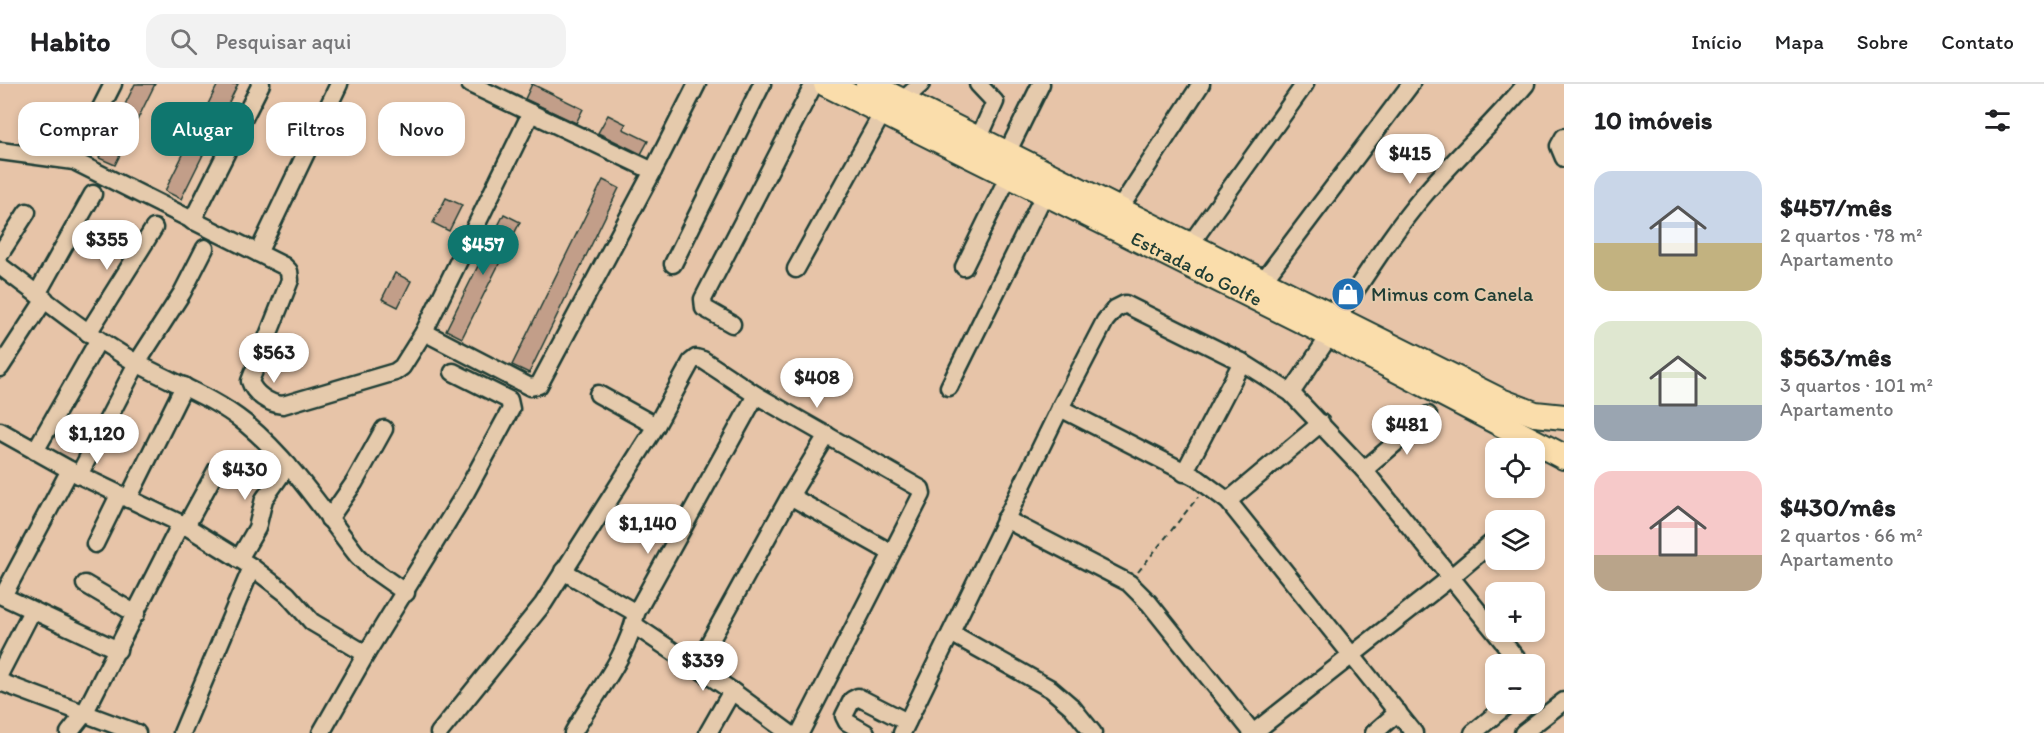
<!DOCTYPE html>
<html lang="pt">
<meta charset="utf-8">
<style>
body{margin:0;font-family:Itim,sans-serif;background:#f2f2f2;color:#202124;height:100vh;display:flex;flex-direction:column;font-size:22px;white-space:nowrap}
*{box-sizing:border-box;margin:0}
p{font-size:20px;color:#757577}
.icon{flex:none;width:33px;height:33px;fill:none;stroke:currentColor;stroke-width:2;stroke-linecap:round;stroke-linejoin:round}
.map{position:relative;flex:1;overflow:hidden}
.side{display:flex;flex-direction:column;background:#fff;width:480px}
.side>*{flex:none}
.guide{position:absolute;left:18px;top:18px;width:570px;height:54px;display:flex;gap:12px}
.controls{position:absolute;left:1485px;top:354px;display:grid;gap:12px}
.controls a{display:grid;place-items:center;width:60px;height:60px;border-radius:12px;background:#fff;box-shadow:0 3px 9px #0003;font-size:30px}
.price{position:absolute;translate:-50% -51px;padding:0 14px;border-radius:21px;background:#fff;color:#222;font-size:20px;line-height:39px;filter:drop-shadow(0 2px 3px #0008)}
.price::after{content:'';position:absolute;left:50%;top:36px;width:18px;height:14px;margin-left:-9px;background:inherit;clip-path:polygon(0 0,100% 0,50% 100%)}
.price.on{background:#0f766e;color:#fff}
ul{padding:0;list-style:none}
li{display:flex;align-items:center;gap:18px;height:150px;padding:0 30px}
li span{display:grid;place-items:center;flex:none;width:168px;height:120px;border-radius:18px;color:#555}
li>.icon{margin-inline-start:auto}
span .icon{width:72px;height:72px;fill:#fffc;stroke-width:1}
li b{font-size:26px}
h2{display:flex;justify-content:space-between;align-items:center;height:72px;padding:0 30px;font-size:26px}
.chip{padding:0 21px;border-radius:18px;background:#fff;box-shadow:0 3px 9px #0003;font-size:21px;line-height:54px}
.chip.on{background:#0f766e;color:#fff}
header{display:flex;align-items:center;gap:36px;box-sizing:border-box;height:84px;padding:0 30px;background:#fff;border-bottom:2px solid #e0e0e0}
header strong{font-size:28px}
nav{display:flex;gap:33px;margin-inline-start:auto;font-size:21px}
.search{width:420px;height:54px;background:#f2f2f2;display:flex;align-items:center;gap:15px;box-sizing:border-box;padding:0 21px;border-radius:18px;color:#757577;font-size:22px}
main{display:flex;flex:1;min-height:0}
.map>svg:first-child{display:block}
.building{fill:#c29e89;stroke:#1f3d34;stroke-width:1.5}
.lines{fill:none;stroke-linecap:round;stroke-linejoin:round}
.minor-casing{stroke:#1f3d34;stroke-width:21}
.highway-casing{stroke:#1f3d34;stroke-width:28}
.path{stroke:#1f3d34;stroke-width:2;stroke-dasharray:6 4.5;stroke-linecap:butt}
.minor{stroke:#e5caac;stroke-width:16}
.highway{stroke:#faddab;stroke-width:24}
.labels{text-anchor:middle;stroke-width:4.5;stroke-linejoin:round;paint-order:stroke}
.street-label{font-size:20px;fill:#1f3d34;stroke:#e5caac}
.poi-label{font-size:20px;fill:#1f3d34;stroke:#e5caac;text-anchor:start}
</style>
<header>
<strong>Habito</strong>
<div class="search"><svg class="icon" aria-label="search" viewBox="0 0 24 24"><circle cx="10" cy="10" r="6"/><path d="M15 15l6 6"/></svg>Pesquisar aqui</div>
<nav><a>Início</a><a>Mapa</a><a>Sobre</a><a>Contato</a></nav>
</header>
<main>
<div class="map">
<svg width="1564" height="649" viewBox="0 0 1564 649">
<rect width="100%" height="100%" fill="#e7c4a8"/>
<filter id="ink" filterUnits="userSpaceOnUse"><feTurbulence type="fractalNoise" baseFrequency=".0167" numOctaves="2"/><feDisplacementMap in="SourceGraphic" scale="12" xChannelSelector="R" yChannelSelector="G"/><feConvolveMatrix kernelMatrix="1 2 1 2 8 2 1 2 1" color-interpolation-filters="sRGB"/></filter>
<g filter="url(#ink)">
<g class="building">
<path d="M135,0H155L115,81L99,74Z"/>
<path d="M218,0H238L181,115L165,107Z"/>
<path d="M532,0L583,25L576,39L525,15Z"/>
<path d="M608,31L626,40L623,45L648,57L641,70L598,49Z"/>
<path d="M603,96L619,104L529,289L512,281Z"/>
<path d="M446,114L462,121L449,147L433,139Z"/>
<path d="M504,130L520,138L462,254L446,246Z"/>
<path d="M395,189L411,197L398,223L382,215Z"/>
</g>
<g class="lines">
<g class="minor-casing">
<g id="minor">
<path d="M470,0L653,87"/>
<path d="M902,17L921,0"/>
<path d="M1564,53L1559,62L1564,74"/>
<path d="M978,56L995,18L978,0"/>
<path d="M0,67L74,77L284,182L289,187L290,196L250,297C254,310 269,320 283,321L395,288L402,283L424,248L531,29"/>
<path d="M1006,71L1041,0"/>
<path d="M74,77L113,0"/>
<path d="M1118,127L1201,0"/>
<path d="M192,137L261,0"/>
<path d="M1189,162L1305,0"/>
<path d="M258,169L339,0"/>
<path d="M0,170L27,128"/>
<path d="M673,180L762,0"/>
<path d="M0,182C44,215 86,250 133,277C170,298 212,312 245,339C290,376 322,425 357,471L369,483L406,509"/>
<path d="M964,183L1009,91"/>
<path d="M796,185L883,28"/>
<path d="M1262,198L1411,0"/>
<path d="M37,210L93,110"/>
<path d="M1337,234C1365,193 1391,150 1424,111C1456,73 1494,39 1526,0"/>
<path d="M732,240L704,224L703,215L814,0"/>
<path d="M424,248L530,303L539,301L653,87L697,0"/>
<path d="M88,249L154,144"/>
<path d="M0,284L45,215"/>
<path d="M949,303L1045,109"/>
<path d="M1291,309L1330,251"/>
<path d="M598,310L656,342"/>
<path d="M1060,324L1197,394L1228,417L1414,649"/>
<path d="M0,347L79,391L186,442L252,483L182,649"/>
<path d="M35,367L98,257"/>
<path d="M1364,386L1428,331"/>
<path d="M1184,389L1242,278"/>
<path d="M79,391L137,279L182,209L205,164"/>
<path d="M790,412L890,468"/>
<path d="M128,415L184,302"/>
<path d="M1228,417L1321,339"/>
<path d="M329,435L354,399L384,345"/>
<path d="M1005,435L1129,499L1149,519L1253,649"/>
<path d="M186,442L217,385"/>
<path d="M95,460L119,411"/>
<path d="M239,475L257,444L264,415L288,381"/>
<path d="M252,483L287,510L312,538L366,570"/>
<path d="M563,487L636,529"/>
<path d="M85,500L136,530"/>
<path d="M0,511L118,566"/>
<path d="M3,512L70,386"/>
<path d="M634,541L732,607L789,649"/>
<path d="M951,549L1051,605L1072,623L1093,649"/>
<path d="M696,583L790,412L827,351"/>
<path d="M0,589L32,527"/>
<path d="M0,598L137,649"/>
<path d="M69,649L84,630L181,439"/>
<path d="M321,649L366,570L466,408L511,325L509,316L453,288"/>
<path d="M439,649L543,520L656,342L691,278L696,274L703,276L756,311L921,405L922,410L800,649"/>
<path d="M573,649C594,611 628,573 636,529L756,311"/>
<path d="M708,649L732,607"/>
<path d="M866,649L847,638L844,632L852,616L858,613L907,638"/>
<path d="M902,649L1060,324L1105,237L1115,225L1125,220L1242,278L1291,309L1364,386L1521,580"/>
<path d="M1253,649L1450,494L1496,455"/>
<path d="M1374,649L1398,628"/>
<path d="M1473,649L1508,620"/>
<path d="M1523,649L1564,617"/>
</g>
</g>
<g class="highway-casing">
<g id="highway">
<path id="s1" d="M826,0L1330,251L1564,373"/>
<path d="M868,0L1501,317L1535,330L1564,333"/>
</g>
</g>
<path class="path" d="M1138,488L1198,413"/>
<use href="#minor" class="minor"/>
<use href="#highway" class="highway"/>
</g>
</g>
<defs>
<g id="shop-disc" transform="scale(1.725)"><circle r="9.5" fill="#1f6fb2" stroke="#e5caac"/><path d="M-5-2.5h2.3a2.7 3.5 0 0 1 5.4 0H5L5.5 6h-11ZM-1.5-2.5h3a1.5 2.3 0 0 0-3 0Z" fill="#fff"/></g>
</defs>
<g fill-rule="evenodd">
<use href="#shop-disc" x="1348" y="210"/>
</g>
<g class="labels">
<g class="street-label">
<text dy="7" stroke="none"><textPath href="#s1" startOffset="414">Estrada do Golfe</textPath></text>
</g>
<g class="poi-label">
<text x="1371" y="217">Mimus com Canela</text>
</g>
</g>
</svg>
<div class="controls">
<a><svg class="icon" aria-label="locate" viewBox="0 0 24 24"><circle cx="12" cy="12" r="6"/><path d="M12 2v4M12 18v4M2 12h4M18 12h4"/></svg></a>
<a><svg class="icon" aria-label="layers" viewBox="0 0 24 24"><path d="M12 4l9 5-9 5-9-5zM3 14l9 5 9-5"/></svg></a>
<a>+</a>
<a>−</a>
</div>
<b class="price" style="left:1410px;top:101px">$415</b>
<b class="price" style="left:107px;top:187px">$355</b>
<b class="price on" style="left:483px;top:192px">$457</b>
<b class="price" style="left:274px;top:300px">$563</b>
<b class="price" style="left:817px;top:325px">$408</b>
<b class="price" style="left:1407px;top:372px">$481</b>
<b class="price" style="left:97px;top:381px">$1,120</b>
<b class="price" style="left:245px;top:417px">$430</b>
<b class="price" style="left:648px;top:471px">$1,140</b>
<b class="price" style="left:703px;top:608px">$339</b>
<div class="guide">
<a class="chip">Comprar</a>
<a class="chip on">Alugar</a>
<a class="chip">Filtros</a>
<a class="chip">Novo</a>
</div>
</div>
<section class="side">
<h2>10 imóveis<svg class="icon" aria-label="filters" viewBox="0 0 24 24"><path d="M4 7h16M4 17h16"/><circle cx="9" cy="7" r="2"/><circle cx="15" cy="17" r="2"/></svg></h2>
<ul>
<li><span style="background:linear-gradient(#c9d6e8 60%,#c2b280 0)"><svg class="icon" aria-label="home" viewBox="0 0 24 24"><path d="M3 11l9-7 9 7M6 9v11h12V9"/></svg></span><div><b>$457/mês</b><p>2 quartos · 78 m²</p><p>Apartamento</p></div></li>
<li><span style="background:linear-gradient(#dfe7d0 70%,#9aa5b1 0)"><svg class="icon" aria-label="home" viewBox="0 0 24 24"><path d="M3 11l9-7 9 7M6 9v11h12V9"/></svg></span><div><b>$563/mês</b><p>3 quartos · 101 m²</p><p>Apartamento</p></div></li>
<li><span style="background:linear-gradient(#f6c9c9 70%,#b9a48a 0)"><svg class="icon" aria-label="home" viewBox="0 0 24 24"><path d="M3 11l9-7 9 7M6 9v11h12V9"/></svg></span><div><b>$430/mês</b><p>2 quartos · 66 m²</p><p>Apartamento</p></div></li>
</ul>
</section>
</main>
